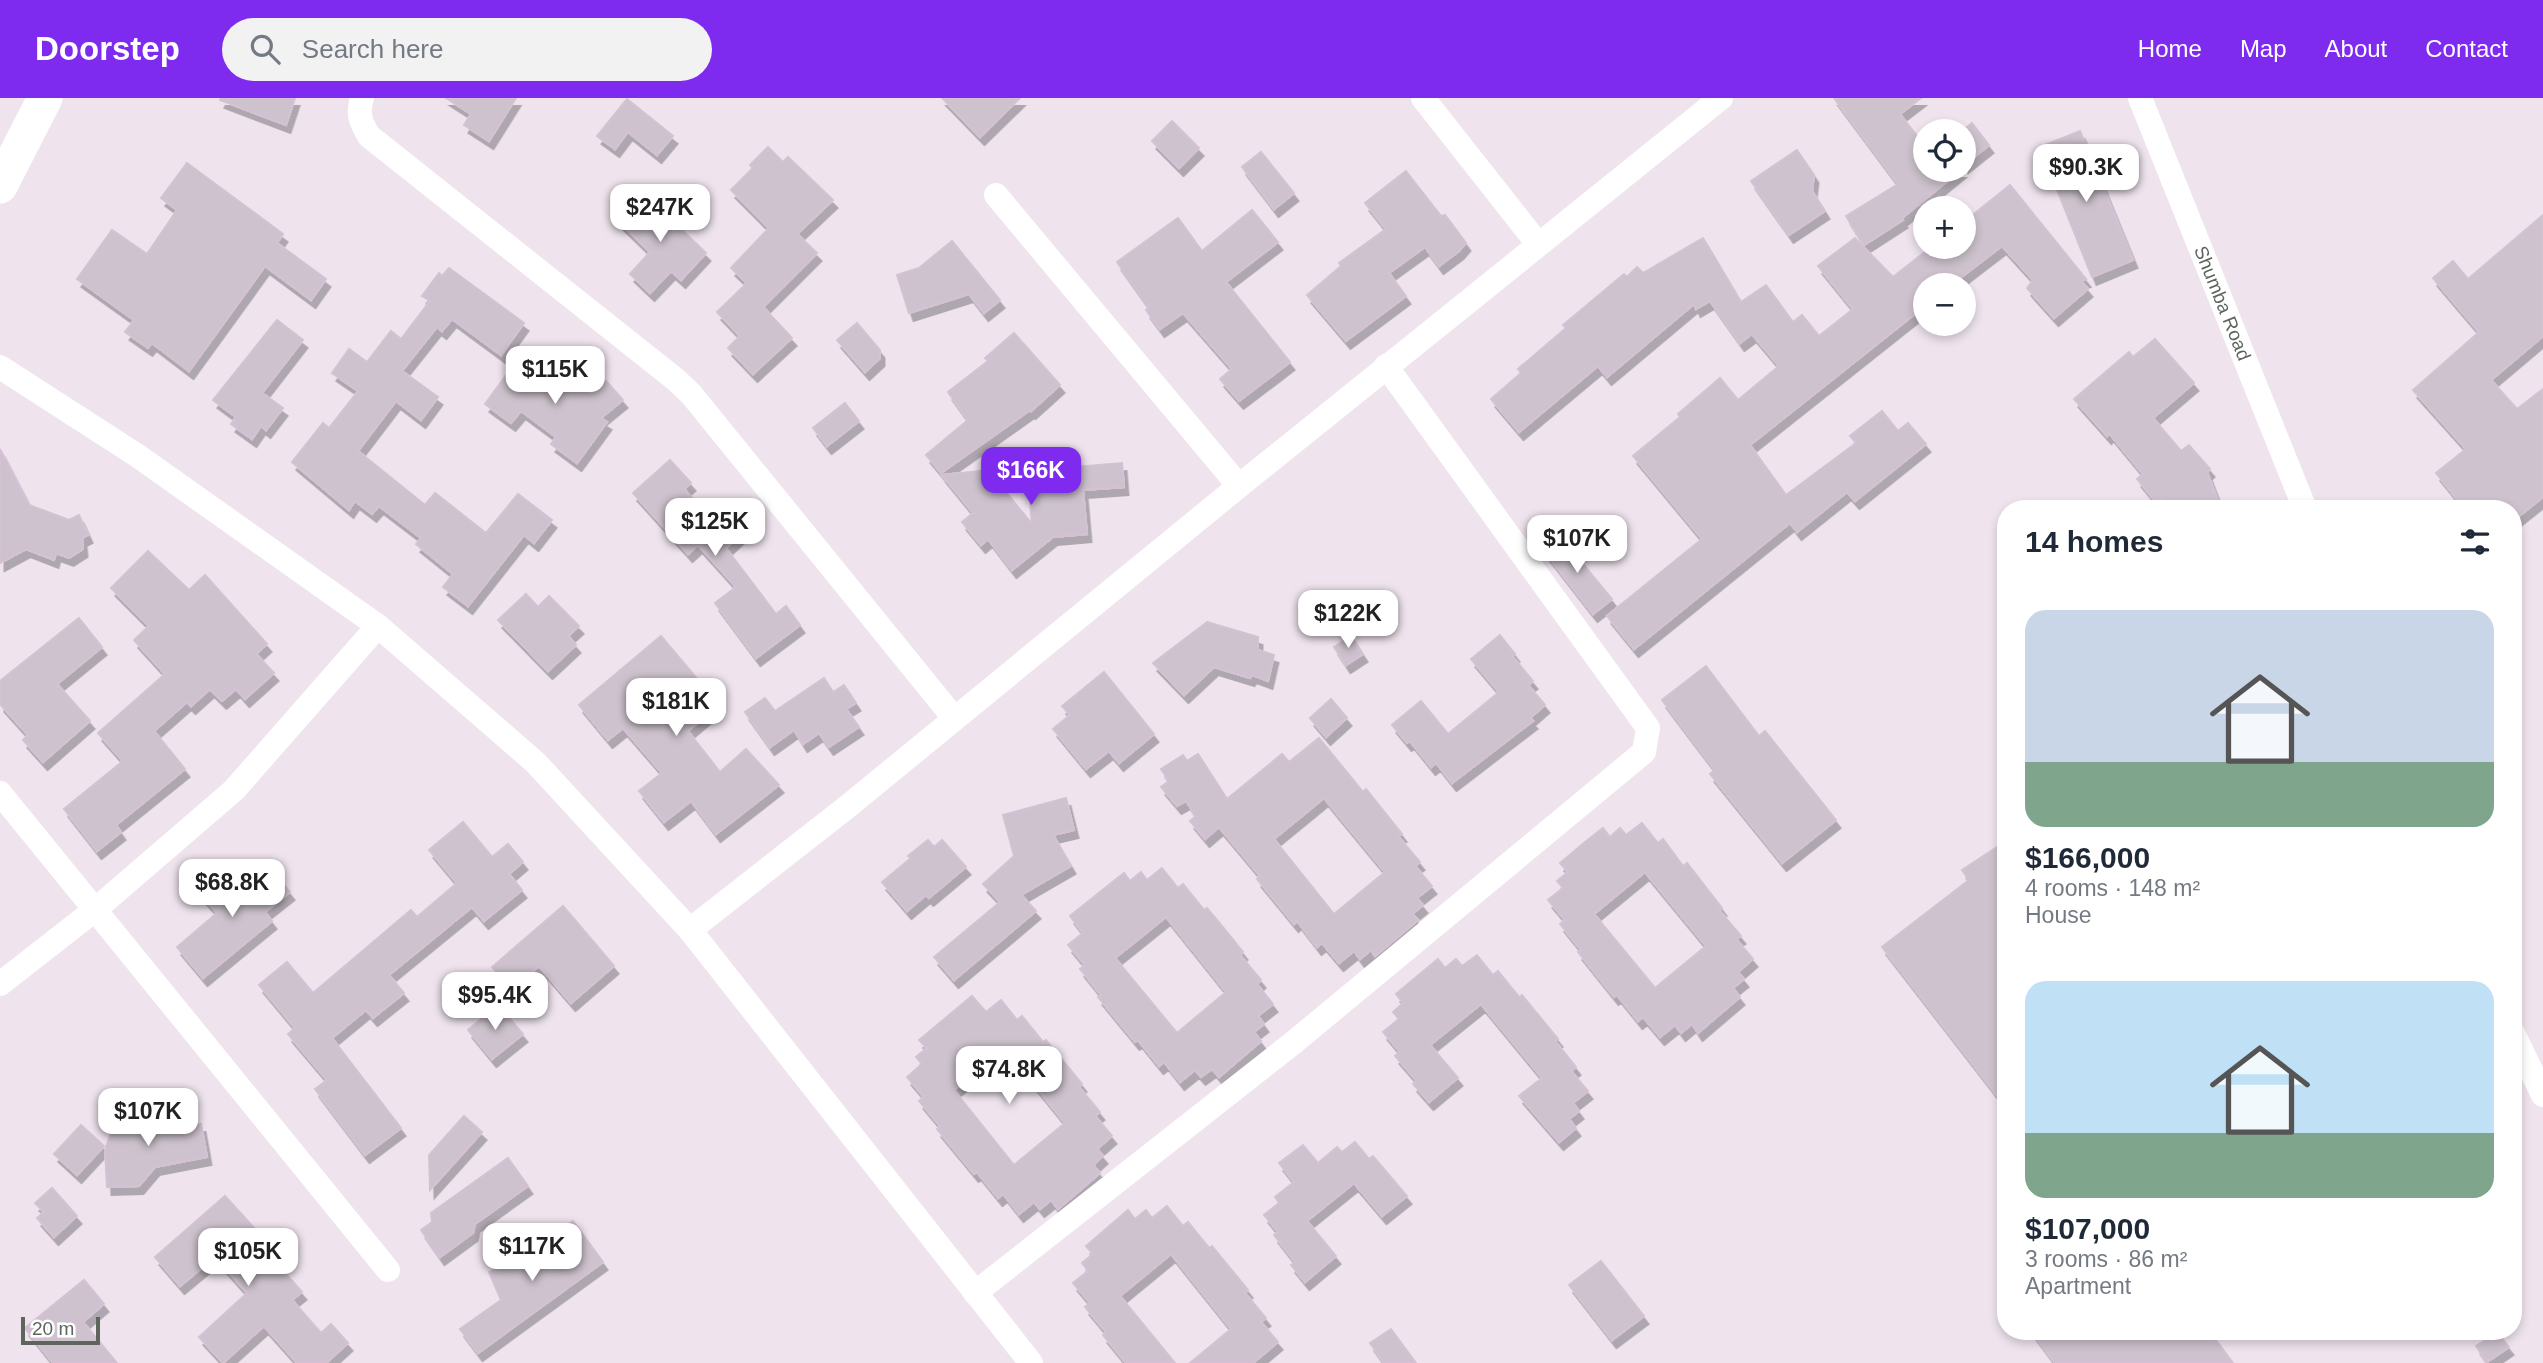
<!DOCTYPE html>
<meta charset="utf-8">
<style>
body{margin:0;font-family:Helvetica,sans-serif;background:#f2f2f3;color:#1f2937;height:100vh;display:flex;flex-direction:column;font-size:26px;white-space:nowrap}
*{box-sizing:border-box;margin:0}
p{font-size:23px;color:#747a83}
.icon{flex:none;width:38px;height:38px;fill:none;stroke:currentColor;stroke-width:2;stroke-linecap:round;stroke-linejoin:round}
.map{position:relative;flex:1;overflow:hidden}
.side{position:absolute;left:1997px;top:402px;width:525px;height:840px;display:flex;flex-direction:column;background:#fff;border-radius:28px;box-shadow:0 4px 10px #0003}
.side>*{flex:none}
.buttons{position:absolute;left:1913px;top:21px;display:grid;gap:14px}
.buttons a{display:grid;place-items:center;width:63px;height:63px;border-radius:50%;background:#fff;box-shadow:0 4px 10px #0003;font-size:35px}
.scale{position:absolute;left:21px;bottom:18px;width:79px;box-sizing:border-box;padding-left:7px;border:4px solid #5d655c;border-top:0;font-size:19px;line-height:24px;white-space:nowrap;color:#5d655c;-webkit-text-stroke:5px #fff;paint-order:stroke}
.price{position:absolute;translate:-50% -60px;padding:0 16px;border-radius:14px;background:#fff;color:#222;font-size:23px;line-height:46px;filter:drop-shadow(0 2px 4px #0008)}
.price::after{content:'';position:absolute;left:50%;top:42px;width:21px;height:16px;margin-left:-10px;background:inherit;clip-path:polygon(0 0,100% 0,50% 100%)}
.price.on{background:#7f2bef;color:#fff}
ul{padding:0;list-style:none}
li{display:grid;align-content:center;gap:14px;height:371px;padding:0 28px}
li span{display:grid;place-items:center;height:217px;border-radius:21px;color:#555}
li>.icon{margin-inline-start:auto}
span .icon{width:126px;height:126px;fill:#fffc;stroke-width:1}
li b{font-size:30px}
h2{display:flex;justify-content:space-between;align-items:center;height:84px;padding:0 28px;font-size:30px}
header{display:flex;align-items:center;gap:42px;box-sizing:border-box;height:98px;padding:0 35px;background:#7f2bef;color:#fff}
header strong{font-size:33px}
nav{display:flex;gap:38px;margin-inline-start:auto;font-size:24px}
.search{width:490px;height:63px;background:#f2f2f3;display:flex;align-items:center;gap:18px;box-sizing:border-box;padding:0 24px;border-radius:38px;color:#747a83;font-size:26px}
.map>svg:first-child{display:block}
.building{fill:#cdc2cd;stroke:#d4c2d4;stroke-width:2;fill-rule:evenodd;filter:url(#shadow)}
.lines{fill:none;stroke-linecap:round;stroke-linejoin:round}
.street{stroke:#fff;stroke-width:24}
.secondary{stroke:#fff;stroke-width:35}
.labels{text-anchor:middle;stroke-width:5;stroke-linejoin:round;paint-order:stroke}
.street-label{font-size:19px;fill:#5d655c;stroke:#fff}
</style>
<header>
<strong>Doorstep</strong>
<div class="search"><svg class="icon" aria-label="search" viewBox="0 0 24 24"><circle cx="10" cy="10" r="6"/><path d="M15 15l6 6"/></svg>Search here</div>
<nav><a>Home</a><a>Map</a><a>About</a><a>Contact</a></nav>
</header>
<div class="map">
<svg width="2543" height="1265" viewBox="0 0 2543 1265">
<defs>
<filter id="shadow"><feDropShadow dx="4.5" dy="8" stdDeviation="0" flood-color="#0004"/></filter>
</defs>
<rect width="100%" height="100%" fill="#efe4ee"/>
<g class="building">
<path d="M221,0H295L286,27L220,2Z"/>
<path d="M446,0H516L489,43L464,27L471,16Z"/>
<path d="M942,0H1020L980,39Z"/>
<path d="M1834,0H1921L1900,16L1925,48V72H1961L1902,120L1903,122L1864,147L1846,118L1898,86Z"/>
<path d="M627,1L673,38L657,57L628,34L615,51L597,38Z"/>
<path d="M1172,23L1199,50L1179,70L1152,43Z"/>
<path d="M1972,25L1989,47L1964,67L1962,33Z"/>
<path d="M2080,33L2133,162L2092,179L2040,49Z"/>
<path d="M768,49L783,64L788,59L833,102L797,136L817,155L763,209L792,240L753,276L728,250L740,238L717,214L747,185L731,170L769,130L731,92L753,70L750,67Z"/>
<path d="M1797,52L1814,77L1812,93L1825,113L1789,137L1751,83Z"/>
<path d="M1261,54L1294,95L1274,111L1242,69Z"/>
<path d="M187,65L283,136L277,145L326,181L311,202L265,168L189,273L152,245L148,250L125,234L134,222L77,181L112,132L147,156L177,112L161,100Z"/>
<path d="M1406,73L1441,118L1445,117L1466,145L1459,153L1439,168L1425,149L1389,175L1406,198L1346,243L1307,197L1341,168L1339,165L1386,131L1365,105Z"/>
<path d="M2010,87L2086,181L2081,183L2088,191L2054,220L2027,190L2033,182L2002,148L1951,187H1925V208L1750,347L1786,397L1856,345L1850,338L1882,313L1898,333L1908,325L1926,346L1855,403L1847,394L1797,434L1790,425L1634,551L1607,518L1702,441L1633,358L1680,319L1678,316L1720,280L1738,302L1779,268L1752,236L1740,245L1710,203L1696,211L1694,206L1607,279L1598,268L1519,334L1491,301L1521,275L1518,271L1566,230L1563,227L1624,176L1627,179L1637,169L1643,175L1703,140L1741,204L1766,187L1793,224L1802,217L1819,238L1853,211L1818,168L1855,140L1893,179L1931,149H1964V124Z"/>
<path d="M645,96L706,155L681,182L671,173L650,195L630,176L650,154L618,123Z"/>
<path d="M1252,112L1278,144L1226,184L1290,264L1239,303L1220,281L1232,271L1183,215L1160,231L1146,212L1149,209L1117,164L1178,120L1202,153Z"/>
<path d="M2543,117V238L2491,282L2517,311L2543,291V399L2513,423V411H2465L2436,375L2466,351L2413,292L2479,234L2433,180L2453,163L2468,181Z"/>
<path d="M952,143L1000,202L984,215L969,196L909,215L897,177L919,170Z"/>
<path d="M449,170L524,225L501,257L452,221L442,233L437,229L402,273L438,299L421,322L396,303L358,353L425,407L435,395L486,435L518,396L552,422L534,445L524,437L468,508L443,489L453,476L416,446L421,440L379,408L372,416L355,403L349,412L292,364L323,325L329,330L358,293L332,275L349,251L367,264L391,233L401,241L430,203L422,198L439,175L442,178Z"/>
<path d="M277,222L303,242L262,295L283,310L266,332L261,328L252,341L231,326L236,319L213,302Z"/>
<path d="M857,225L880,252V260L865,274L837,242Z"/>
<path d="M1014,235L1060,287L1031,313L1030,312L941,375L926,357L968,322L948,294L988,263L985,260Z"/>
<path d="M2155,241L2194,285L2153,320L2181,353L2189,347L2210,371L2207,374L2221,411H2170L2161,400L2156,404L2137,381L2143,376L2109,335L2107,338L2074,301L2129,254L2133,259Z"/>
<path d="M520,258L553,282L559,273L590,296L606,283L623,302L601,320L607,324L577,365L551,346L556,339L521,313L511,325L485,306Z"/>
<path d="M845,305L859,323L827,348L813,330Z"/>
<path d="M0,351L29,407L69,422L79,417L88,437L82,440L83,451L69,460L56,455L54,462L26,451L0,465Z"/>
<path d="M670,362L691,385L684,391L714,425L722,417L740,437L726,450L776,516L786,508L800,527L756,560L715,505L736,489L698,447L688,456L633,395Z"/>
<path d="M1122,365L1124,389L1083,392L1087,436L1053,439L1012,472L988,441L981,447L962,424L973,415L942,377L988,372L1032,426L1027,373Z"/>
<path d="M1560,438L1612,501L1593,516L1543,452Z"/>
<path d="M148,453L189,492L205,477L267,546L256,556L274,575L245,601L236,591L222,603L210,591L191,608L187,604L154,633L185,671L116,727L121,734L97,753L64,711L123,663L98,635L165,576L134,542L149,528L111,490Z"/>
<path d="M526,496L538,509L549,498L579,528L568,538L576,547L548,573L498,522Z"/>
<path d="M79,520L102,549L57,586L90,623L43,664L23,642L28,637L0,606V583Z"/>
<path d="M1207,524L1258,539V552L1274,557L1268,583L1252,577L1250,580L1214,569L1184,597L1153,565Z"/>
<path d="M1500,537L1515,556L1512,558L1533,583L1528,587L1545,607L1530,620L1533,623L1452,685L1436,665L1431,669L1410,643L1407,645L1392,627L1421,603L1448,636L1499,594L1471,561Z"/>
<path d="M661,538L719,607L688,633L720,674L746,651L779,687L716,736L691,703L664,724L639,693L662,675L623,630L608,642L579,607Z"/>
<path d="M1351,538L1363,556L1346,567L1334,549Z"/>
<path d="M1706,568L1759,638L1765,633L1836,722L1782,765L1710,676L1715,672L1662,602Z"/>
<path d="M1104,574L1154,636L1119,665L1109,653L1086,671L1053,631L1070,617L1062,608Z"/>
<path d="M824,580L833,594L844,587L856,605L846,611L859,629L829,649L819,635L803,646L794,632L770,649L745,614L765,600L775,613Z"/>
<path d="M1331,601L1347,620L1326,639L1310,620Z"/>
<path d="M1319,640L1363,694L1366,691L1402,736L1398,738L1420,764L1415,768L1432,788L1417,800L1423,807L1412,816L1418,822L1375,858L1371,852L1360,861L1354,853L1339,865L1322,845L1317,849L1297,823L1294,826L1257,781L1260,778L1219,729L1205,741L1190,723L1196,718L1186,703L1177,708L1161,689L1169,683L1161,671L1183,657L1187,663L1198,656L1227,701L1282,656L1289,664ZM1324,700L1385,774L1334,816L1274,741Z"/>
<path d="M1066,700L1074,732L1053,737L1071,768L1021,797L1036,813L954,882L934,859L1000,804L983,786L1014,758L1003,717Z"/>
<path d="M463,724L492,759L508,746L523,764L509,776L522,792L484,823L472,809L389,877L404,895L373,920L366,912L332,940L401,1030L365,1057L315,991L327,982L288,936L295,930L259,887L287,864L313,895L411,812L417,819L457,785L429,752Z"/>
<path d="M1642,725L1658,745L1663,741L1683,768L1687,765L1722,810L1719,812L1741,838L1736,841L1753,861L1738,874L1744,881L1733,890L1740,899L1698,935L1692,926L1681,935L1675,927L1660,939L1643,919L1638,923L1617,897L1614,899L1578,854L1581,852L1560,826L1565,822L1548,802L1563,790L1557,783L1568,774L1560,765L1585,744L1603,730L1610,739L1620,730L1626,737ZM1645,774L1706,848L1655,890L1594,816Z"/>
<path d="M928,742L934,749L942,742L966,769L929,800L926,797L907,813L882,784L911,760L908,758Z"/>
<path d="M2006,743V1009L1882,849L1969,782L1962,772Z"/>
<path d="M270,770L290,794L265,814L272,823L203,880L177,849L217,815L201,797L230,773L245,791Z"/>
<path d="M1162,770L1178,790L1183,786L1204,812L1207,810L1222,828L1243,854L1240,857L1261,882L1257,886L1273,906L1258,918L1264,926L1254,934L1261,943L1219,979L1212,971L1201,979L1195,972L1180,984L1164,964L1159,968L1138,942L1135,944L1098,899L1101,897L1080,871L1085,867L1068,847L1083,835L1070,818L1124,775L1130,783L1141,774L1147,782ZM1166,819L1226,894L1177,935L1115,860Z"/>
<path d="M563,808L614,868L571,905L539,868L512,891L492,869Z"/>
<path d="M1477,857L1493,877L1498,873L1519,899L1522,897L1558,941L1555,943L1576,969L1571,973L1588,993L1573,1005L1579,1013L1569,1021L1576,1030L1559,1044L1519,998L1542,980L1481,906L1430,947L1458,980L1429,1004L1413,986L1417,983L1395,958L1400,954L1383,934L1399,921L1393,914L1403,905L1396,896L1438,861L1445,870L1456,861L1462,868Z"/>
<path d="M972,898L986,914L1001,902L1017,922L1022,918L1043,944L1046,942L1082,986L1079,989L1100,1014L1095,1018L1112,1038L1097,1051L1103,1058L1093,1067L1100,1075L1058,1111L1051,1102L1040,1111L1034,1104L1019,1116L1003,1096L998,1100L977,1074L974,1076L937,1031L940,1028L919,1003L924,999L907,979L922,966L916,959L927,950L919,942ZM1005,951L1065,1025L1014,1067L954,992Z"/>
<path d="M498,907L523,936L492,961L468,932Z"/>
<path d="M128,1008L161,1020L156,1034L201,1026L207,1059L155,1069L139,1088L107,1089L105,1052L115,1023H123Z"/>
<path d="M464,1018L482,1034L430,1092L429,1057Z"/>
<path d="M81,1027L104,1048L77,1077L54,1056Z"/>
<path d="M1355,1044L1369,1061L1373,1058L1407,1098L1382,1118L1354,1085L1307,1123L1336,1158L1305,1184L1291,1167L1295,1164L1274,1137L1278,1134L1264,1117L1279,1105L1275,1099L1294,1084L1279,1065L1303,1047L1318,1065L1337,1049L1342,1054Z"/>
<path d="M508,1060L528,1088L475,1126L473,1135L440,1159L421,1132L432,1124L431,1115Z"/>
<path d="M52,1090L77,1118L54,1139L37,1120L44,1114L35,1105Z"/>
<path d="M225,1098L277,1155L271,1159L302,1194L292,1202L321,1235L331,1226L348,1245L326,1265H297L264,1228L223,1265L199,1239L247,1195L215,1159L180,1188L155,1159Z"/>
<path d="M1167,1108L1183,1128L1188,1124L1209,1150L1212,1148L1248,1192L1245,1195L1266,1220L1261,1224L1278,1244L1253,1265H1190L1231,1231L1171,1156L1120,1198L1175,1265H1126L1103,1237L1106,1234L1085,1209L1090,1205L1073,1185L1088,1173L1082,1165L1093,1156L1086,1148L1128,1112L1135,1121L1146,1112L1152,1120Z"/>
<path d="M573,1123L603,1164L478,1255L460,1231L501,1202L489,1174L507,1166L505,1155L537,1150Z"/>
<path d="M1601,1163L1644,1218L1612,1242L1569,1187Z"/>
<path d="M84,1182L104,1206L83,1224L117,1265H53L25,1230Z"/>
<path d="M1391,1231L1416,1265H1384L1370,1245Z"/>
<path d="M2032,1234H2210L2233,1265H2055Z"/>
<path d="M2497,1234L2509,1249L2487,1264L2476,1248Z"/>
</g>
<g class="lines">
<g class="street">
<path d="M362,0C357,16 361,25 369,38L675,281L691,296L954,620"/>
<path d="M1423,0L1538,146"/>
<path d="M2140,0L2305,411"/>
<path d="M996,97L1239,388"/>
<path d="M0,269L138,358L378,528L536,665L690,832L1031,1265"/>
<path d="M0,695L388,1172"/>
<path d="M690,832L847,709L1239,388L1721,0"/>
<path d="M0,886L96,811L234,692L378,528"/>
<path d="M2513,935L2543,997"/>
<path d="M975,1195L1293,945L1644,654L1648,630L1386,268"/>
</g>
<path class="secondary" d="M0,88L45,0"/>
</g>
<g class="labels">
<g class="street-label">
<text transform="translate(2223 205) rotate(68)" y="7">Shumba Road</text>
</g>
</g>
</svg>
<div class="buttons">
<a><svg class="icon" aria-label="locate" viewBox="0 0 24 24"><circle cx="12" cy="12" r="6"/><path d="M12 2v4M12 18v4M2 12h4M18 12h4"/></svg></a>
<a>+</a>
<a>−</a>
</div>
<div class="scale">20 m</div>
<b class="price" style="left:2086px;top:106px">$90.3K</b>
<b class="price" style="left:660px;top:146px">$247K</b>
<b class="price" style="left:555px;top:308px">$115K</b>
<b class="price on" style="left:1031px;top:409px">$166K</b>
<b class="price" style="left:715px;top:460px">$125K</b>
<b class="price" style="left:1577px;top:477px">$107K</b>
<b class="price" style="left:1348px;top:552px">$122K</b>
<b class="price" style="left:676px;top:640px">$181K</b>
<b class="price" style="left:232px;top:821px">$68.8K</b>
<b class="price" style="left:495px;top:934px">$95.4K</b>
<b class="price" style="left:1009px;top:1008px">$74.8K</b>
<b class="price" style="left:148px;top:1050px">$107K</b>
<b class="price" style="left:532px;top:1185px">$117K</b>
<b class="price" style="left:248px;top:1190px">$105K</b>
<section class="side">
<h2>14 homes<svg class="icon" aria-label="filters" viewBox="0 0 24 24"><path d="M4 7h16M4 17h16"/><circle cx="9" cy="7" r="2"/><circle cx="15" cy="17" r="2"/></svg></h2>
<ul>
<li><span style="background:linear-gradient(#c9d6e8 70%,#7fa58c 0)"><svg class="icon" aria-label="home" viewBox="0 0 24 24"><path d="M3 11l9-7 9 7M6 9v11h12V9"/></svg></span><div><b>$166,000</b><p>4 rooms · 148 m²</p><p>House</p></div></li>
<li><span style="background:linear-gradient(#bfe0f5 70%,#7fa58c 0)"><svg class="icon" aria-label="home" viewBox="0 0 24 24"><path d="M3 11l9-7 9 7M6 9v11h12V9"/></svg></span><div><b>$107,000</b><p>3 rooms · 86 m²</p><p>Apartment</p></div></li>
</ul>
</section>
</div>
